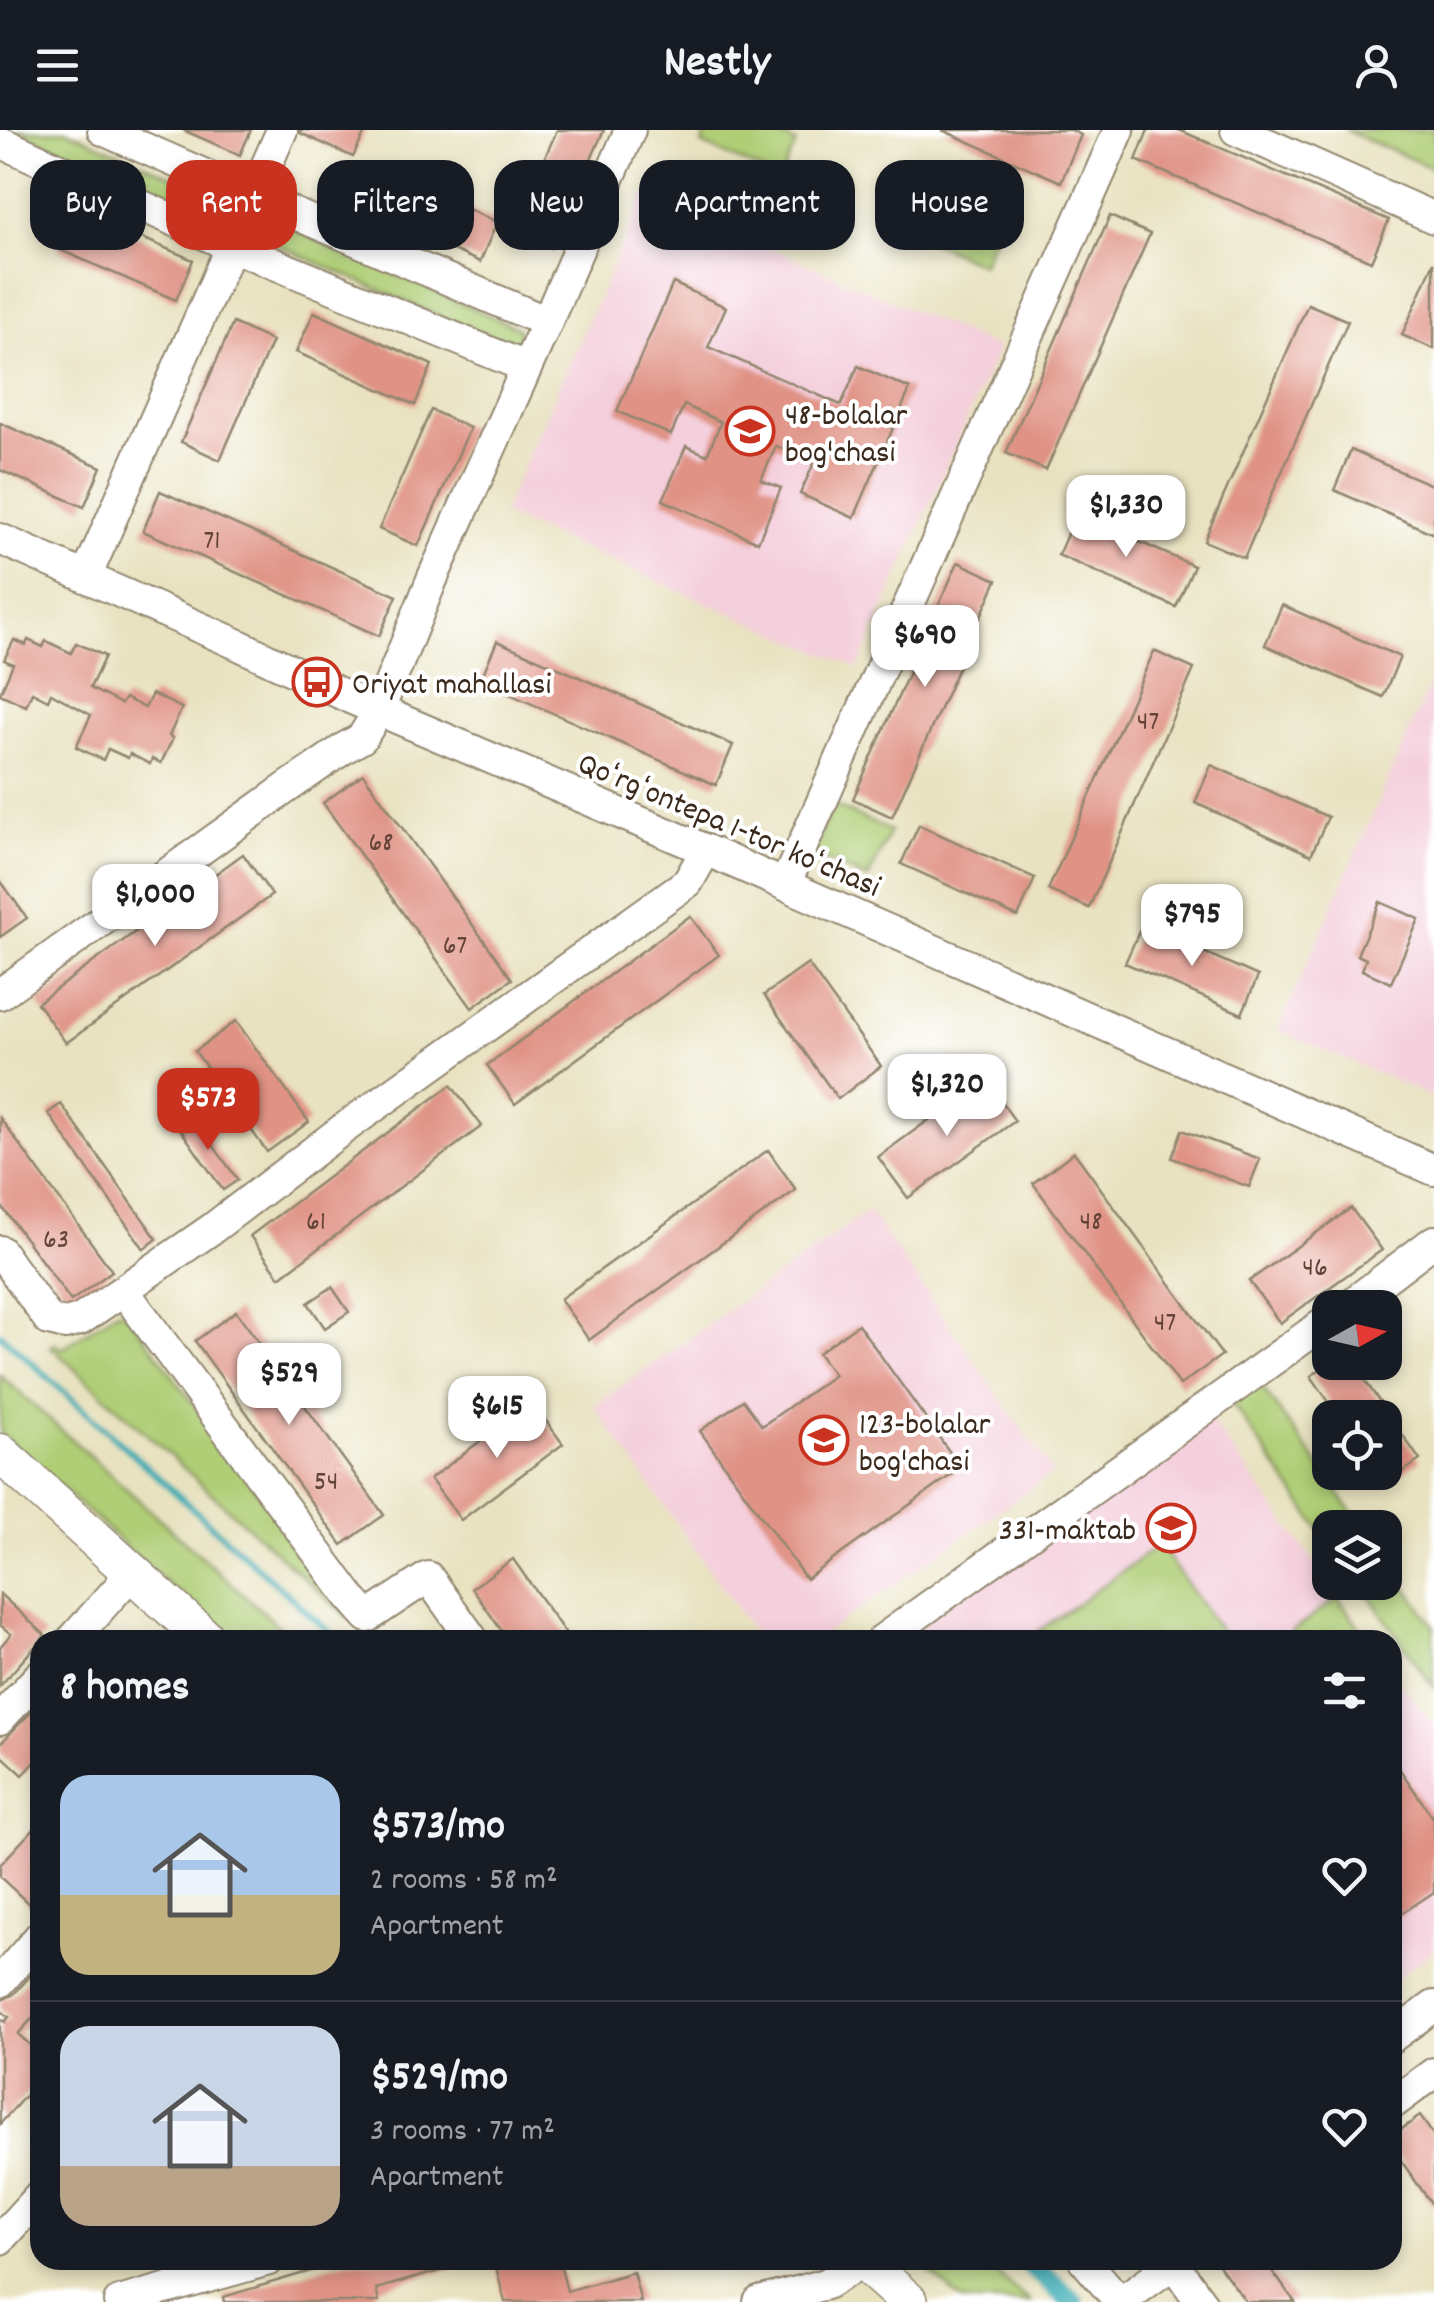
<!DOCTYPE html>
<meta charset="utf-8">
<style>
body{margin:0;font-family:Dekko,sans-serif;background:#20242c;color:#f1f3f6;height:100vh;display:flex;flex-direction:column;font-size:38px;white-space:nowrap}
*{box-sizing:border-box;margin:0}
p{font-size:32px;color:#9ea1a6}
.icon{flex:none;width:55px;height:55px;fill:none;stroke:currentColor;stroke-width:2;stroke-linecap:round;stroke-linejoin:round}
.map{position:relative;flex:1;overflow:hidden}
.side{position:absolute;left:30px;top:1500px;width:1372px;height:640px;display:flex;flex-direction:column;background:#171b24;border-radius:30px;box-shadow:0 5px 15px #0003}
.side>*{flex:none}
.hud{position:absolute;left:30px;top:30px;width:1375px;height:90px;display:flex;gap:20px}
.needle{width:65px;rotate:82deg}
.tools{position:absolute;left:1312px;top:1160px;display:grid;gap:20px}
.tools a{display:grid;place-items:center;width:90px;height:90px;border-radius:20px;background:#171b24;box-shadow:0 5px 15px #0003;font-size:50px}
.price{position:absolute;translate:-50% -85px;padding:0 22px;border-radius:20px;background:#fff;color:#222;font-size:32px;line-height:65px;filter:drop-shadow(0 2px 5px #0008)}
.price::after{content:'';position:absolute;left:50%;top:60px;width:30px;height:22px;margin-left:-15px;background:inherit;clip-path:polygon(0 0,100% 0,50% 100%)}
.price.current{background:#c8321e;color:#fff}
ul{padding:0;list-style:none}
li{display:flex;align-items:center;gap:30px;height:250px;padding:0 30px}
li+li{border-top:2px solid #363941}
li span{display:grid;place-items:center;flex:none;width:280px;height:200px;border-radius:30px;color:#555}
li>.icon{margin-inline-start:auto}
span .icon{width:120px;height:120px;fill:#fffc;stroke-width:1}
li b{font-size:42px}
h2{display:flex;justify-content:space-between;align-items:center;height:120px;padding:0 30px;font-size:42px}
.chip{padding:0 35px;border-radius:30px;background:#171b24;box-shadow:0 5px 15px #0003;font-size:35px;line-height:90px}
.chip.current{background:#c8321e;color:#fff}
header{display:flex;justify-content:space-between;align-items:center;height:130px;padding:0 30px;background:#171b24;font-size:45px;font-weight:800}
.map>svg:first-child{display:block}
.built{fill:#f4cfdc}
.green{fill:#afce76;stroke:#757c4a;stroke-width:2.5}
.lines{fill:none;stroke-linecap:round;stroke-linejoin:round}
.stream{stroke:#3aabb3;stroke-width:6}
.canal{stroke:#3aabb3;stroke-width:22}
.building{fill:#e09385}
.minor-casing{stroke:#92866f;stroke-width:34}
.major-casing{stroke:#92866f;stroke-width:41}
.minor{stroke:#fff;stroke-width:30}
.major{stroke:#fff;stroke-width:38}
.labels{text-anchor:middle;stroke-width:8;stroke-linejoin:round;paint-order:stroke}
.number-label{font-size:28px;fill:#644438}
.poi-label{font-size:32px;fill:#3b2a1e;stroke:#fff;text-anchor:start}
.street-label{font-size:32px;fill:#3b2a1e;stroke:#fff}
</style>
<header><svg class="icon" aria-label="menu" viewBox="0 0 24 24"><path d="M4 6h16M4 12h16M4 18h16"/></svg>Nestly<svg class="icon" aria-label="person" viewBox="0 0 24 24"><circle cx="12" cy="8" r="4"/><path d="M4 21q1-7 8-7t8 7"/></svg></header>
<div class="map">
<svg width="1434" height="2172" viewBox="0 0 1434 2172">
<rect width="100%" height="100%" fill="#fff"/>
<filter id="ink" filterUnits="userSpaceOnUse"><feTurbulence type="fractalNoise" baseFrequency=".01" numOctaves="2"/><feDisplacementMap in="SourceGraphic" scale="20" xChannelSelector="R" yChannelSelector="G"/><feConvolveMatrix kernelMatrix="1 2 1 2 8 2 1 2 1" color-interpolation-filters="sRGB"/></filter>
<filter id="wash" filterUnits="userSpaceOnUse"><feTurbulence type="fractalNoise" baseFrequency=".0048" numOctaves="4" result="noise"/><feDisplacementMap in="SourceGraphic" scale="40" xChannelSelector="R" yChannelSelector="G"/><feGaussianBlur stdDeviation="2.25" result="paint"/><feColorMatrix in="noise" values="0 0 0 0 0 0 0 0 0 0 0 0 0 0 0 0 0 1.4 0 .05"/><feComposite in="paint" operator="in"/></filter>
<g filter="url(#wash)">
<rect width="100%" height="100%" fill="#e8e2c0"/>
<g class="built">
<path d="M645,63L998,218L858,538L502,384Z"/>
<path d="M1434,545V968L1278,900Z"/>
<path d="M869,1081L1053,1343L816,1510H759L594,1276Z"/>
<path d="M1207,1285L1371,1510H901Z"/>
<path d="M1392,1540L1434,1597V1820L1393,1851Z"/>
</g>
<g class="green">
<path d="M17,0H67L228,71L230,83L220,90Z"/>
<path d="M708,0H768L796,13L780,49L702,14Z"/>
<path d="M1345,0H1434V39Z"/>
<path d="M939,77L996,103L982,134L925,109Z"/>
<path d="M271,90L518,198L521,211L510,217L263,109L260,99L263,93Z"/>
<path d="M833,675L890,701L868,749L812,724Z"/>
<path d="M117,1181L127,1183L349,1486L347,1487L51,1217L55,1213L62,1219Z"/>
<path d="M0,1245L294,1510H230L0,1303Z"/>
<path d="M1259,1253L1363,1397L1330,1398V1414L1231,1272Z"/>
<path d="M1159,1415L1221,1502L1211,1510H1026Z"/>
<path d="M1385,1428L1434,1496V1558L1361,1454L1360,1453L1385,1452Z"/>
<path d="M1338,1468L1362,1501L1350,1510H1280Z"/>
<path d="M917,2130H981L1030,2172H963Z"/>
</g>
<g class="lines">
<path class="stream" d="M0,1204L338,1510"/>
<path class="canal" d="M1026,2130L1073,2172"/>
</g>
<g id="blocks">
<g class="building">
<path d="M183,0H251L240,25Z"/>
<path d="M300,0H366L353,27L300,3Z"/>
<path d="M557,0H604L551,118L513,100Z"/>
<path d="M942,0H1071L1081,5L1061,52Z"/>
<path d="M1148,0H1179L1389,90L1371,131L1136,30Z"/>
<path d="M379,40L497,92L480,132L362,80Z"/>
<path d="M75,79L193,130L176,170L58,119Z"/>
<path d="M1110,86L1150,104L1046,340L1006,323Z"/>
<path d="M1434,132V219L1402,205Z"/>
<path d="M673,153L726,177L708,217L841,275L858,236L910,259L854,388L800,364L814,333L776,316L761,350L781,358L758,412L663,370L686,316L707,325L721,292L684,275L671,305L617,281Z"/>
<path d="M1308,174L1348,191L1244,428L1204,411Z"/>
<path d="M314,182L432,235L415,275L296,222Z"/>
<path d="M233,193L272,211L220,330L181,312Z"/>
<path d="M431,280L470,298L418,416L379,399Z"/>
<path d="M0,293L101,337L84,377L0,340Z"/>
<path d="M1351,320L1434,356V404L1334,360Z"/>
<path d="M160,361L397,466L379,506L143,401Z"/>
<path d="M1076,384L1194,436L1176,477L1058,425Z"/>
<path d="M958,432L997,450L892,687L853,669Z"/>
<path d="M1282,475L1400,527L1383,567L1265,515Z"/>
<path d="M14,510L26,515L28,510L43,517L46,511L71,523L76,513L105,526L90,558L121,574L125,568L145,578L152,564L182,578L169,606L173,608L161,633L152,629L150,634L130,624L128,628L108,619L103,630L76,617L91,585L51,563L48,570L32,562L26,576L0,564L13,534L4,530Z"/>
<path d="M497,511L733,615L716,655L480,551Z"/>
<path d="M1154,521L1194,539L1089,778L1048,760Z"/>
<path d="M1211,635L1328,687L1311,725L1195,673Z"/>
<path d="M363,644L512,849L472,878L323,673Z"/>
<path d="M919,695L1035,748L1018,787L901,734Z"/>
<path d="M243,724L272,765L66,913L37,873Z"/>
<path d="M0,750L27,788L0,807Z"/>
<path d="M1380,772L1419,789L1391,853L1362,840L1366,829L1357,825Z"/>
<path d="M690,786L719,825L515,974L487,935Z"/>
<path d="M1142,795L1258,846L1242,884L1125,833Z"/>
<path d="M808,834L881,936L838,969L764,865Z"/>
<path d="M236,891L309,992L267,1022L195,921Z"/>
<path d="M985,949L1015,991L908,1068L878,1027Z"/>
<path d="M451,955L482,996L280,1147L250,1106Z"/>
<path d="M61,974L157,1109L144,1119L48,983Z"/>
<path d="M192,986L238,1050L223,1060L178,996Z"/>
<path d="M0,988L112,1141L71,1171L0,1074Z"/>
<path d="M1182,1000L1260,1029L1249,1057L1172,1028Z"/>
<path d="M768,1020L796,1060L589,1210L560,1169Z"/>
<path d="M1074,1022L1222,1225L1180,1255L1033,1053Z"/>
<path d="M1351,1078L1382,1120L1280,1193L1249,1151Z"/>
<path d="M332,1157L349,1182L325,1198L308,1173Z"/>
<path d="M236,1181L384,1385L342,1415L195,1211Z"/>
<path d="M858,1194L961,1338L806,1449L700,1301L743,1270L762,1296L834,1245L818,1223Z"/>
<path d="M1330,1232H1352L1420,1330L1385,1354V1288H1340L1311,1246Z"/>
<path d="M532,1272L563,1314L461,1390L430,1349Z"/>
<path d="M513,1429L570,1510H508L472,1458Z"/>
<path d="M0,1464L45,1505L0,1556V1517L11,1504L0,1495Z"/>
<path d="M40,1573V1627L23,1645L0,1624V1614Z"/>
<path d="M1392,1628L1434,1689V1762L1392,1790Z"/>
<path d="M40,1692V1765L30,1775L0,1747V1735Z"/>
<path d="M40,1835V1880L18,1904L40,1924V1949L0,1994V1888L5,1892L9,1887L0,1880V1871L14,1864Z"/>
<path d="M1420,1986L1434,2006V2077L1392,2018V2006Z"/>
<path d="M348,2130H460L461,2135L376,2159L379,2172H224L223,2167Z"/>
<path d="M494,2130H559L567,2161L633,2142L641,2172H505Z"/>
<path d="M1215,2130H1264L1295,2172H1246Z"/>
</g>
</g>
</g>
<g filter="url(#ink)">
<use href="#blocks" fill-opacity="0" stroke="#92866f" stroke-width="2.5"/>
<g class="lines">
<g class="minor-casing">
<g id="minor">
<path d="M103,0L253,66L547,192"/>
<path d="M1236,0L1434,88"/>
<path d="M0,12L231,116L526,237"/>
<path d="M0,409L237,514L350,568L706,720L1434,1040"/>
<path d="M86,447L282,0"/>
<path d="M785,755L1119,0"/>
<path d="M0,864L285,659L346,617L362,608L379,580L433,447L547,192L630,0"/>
<path d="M0,1121L49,1190L65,1194L80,1190L213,1098L343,999L688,752L706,720"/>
<path d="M124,1161L351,1468L368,1487L428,1447L473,1510"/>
<path d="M1346,1178L1434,1111"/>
<path d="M72,1510L132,1443"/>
<path d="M882,1510L1330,1189"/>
<path d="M0,1589L40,1545"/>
<path d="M0,1852L40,1806"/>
<path d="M1392,1907L1434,1876"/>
<path d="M1392,1974L1434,1943"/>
<path d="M0,2109L40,2065"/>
<path d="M1084,2130L1115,2166L1127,2167L1178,2130"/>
<path d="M1173,2133L1201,2172"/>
<path d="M119,2172L269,2130"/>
<path d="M759,2172L826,2154L864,2131"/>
</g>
</g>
<g class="major-casing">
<g id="major">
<path d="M0,1323L207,1510"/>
<path d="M862,2130L909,2172"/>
</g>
</g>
<use href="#minor" class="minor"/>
<use href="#major" class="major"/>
</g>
</g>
<defs>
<g id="school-ring" transform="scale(2.5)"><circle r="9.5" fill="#fff" stroke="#c8321e" stroke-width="1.5"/><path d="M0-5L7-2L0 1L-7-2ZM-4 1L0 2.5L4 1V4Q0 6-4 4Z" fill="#c8321e"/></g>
<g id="bus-ring" transform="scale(2.5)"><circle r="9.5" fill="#fff" stroke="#c8321e" stroke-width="1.5"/><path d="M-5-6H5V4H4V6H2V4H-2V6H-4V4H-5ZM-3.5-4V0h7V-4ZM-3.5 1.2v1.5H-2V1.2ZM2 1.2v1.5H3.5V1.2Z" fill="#c8321e"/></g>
</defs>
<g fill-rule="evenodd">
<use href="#school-ring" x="750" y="301"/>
<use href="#bus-ring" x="317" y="552"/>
<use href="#school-ring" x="824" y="1310"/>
<use href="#school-ring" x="1171" y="1398"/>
</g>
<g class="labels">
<g class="number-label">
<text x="212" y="418">71</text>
<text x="1148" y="599">47</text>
<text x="381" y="720">68</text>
<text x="455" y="823">67</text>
<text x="316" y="1099">61</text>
<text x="1091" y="1099">48</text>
<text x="56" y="1117">63</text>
<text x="1315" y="1145">46</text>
<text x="1165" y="1200">47</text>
<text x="326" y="1359">54</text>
</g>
<g class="poi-label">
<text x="785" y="294">48-bolalar<tspan x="785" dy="37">bog'chasi</tspan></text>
<text x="352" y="563">Oriyat mahallasi</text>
<text x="859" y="1303">123-bolalar<tspan x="859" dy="37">bog'chasi</tspan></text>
<text x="1136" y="1409" text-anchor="end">331-maktab</text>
</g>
<g class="street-label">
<text transform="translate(730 693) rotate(23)" y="11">Qoʻrgʻontepa 1-tor koʻchasi</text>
</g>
</g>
</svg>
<div class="tools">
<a><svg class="needle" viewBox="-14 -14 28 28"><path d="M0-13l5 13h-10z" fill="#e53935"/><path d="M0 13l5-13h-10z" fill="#9ea1a6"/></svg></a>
<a><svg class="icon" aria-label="locate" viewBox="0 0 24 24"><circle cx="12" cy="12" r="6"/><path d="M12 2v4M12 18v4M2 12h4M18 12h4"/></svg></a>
<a><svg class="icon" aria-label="layers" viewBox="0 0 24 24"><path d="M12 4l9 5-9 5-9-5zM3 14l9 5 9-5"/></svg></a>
</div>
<b class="price" style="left:1126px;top:430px">$1,330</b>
<b class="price" style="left:925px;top:560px">$690</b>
<b class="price" style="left:155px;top:819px">$1,000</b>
<b class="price" style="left:1192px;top:839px">$795</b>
<b class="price" style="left:947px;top:1009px">$1,320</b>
<b class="price current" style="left:208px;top:1023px">$573</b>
<b class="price" style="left:289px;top:1298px">$529</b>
<b class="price" style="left:497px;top:1331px">$615</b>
<div class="hud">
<a class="chip">Buy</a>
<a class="chip current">Rent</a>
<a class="chip">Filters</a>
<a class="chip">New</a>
<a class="chip">Apartment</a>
<a class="chip">House</a>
</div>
<section class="side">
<h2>8 homes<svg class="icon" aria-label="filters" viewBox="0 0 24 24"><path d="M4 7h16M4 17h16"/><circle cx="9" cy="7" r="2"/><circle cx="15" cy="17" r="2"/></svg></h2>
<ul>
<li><span style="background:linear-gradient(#a9c7e8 60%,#c2b280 0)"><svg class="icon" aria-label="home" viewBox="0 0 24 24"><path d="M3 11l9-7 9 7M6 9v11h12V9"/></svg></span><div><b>$573/mo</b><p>2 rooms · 58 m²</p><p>Apartment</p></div><svg class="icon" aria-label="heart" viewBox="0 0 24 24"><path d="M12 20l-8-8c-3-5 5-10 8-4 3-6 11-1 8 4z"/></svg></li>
<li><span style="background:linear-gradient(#c9d6e8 70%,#b9a48a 0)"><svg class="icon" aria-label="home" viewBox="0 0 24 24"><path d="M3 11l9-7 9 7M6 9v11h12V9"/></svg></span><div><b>$529/mo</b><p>3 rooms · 77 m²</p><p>Apartment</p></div><svg class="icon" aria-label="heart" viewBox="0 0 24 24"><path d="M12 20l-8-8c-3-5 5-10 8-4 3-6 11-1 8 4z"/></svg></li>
</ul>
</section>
</div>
